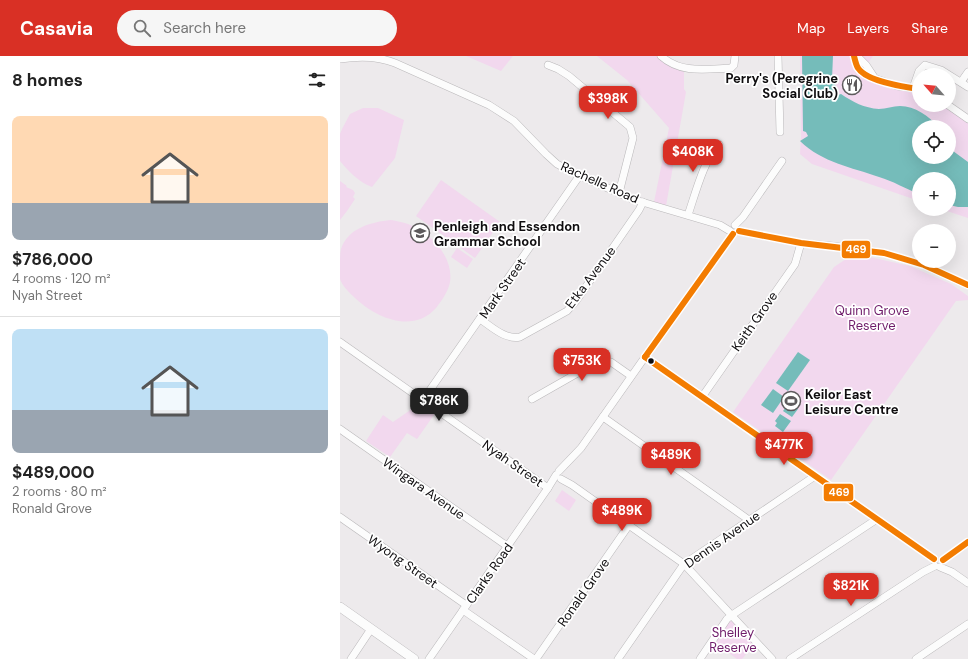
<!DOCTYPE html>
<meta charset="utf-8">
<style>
body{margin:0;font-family:"DM Sans",sans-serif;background:#f6f6f6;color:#222;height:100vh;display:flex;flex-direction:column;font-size:15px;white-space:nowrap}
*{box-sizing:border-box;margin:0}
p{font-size:13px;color:#767676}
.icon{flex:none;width:22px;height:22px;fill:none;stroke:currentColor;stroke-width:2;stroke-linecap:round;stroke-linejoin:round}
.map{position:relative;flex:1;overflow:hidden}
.drawer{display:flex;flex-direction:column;background:#fff;width:340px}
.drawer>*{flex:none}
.needle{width:26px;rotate:297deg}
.buttons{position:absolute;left:572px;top:12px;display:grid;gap:8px}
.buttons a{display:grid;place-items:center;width:44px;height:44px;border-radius:50%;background:#fff;box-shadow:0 4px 16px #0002;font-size:20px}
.price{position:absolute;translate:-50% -34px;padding:0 9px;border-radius:8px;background:#d93025;color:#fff;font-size:13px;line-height:26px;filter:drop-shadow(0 1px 2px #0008)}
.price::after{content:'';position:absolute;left:50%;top:24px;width:12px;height:9px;margin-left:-6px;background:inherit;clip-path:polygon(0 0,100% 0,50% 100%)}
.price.current{background:#222;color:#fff}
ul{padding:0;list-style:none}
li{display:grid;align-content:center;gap:8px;height:212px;padding:0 12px}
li+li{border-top:1px solid #e0e0e0}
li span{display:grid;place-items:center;height:124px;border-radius:8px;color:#555}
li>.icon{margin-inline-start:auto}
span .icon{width:72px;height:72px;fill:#fffc;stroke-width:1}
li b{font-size:17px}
h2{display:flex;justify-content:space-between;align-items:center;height:48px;padding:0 12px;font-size:17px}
header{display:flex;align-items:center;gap:24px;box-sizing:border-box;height:56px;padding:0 20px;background:#d93025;color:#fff}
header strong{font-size:19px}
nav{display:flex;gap:22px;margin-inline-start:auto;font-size:14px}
.search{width:280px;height:36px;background:#f6f6f6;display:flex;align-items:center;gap:10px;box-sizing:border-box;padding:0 14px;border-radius:22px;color:#767676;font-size:15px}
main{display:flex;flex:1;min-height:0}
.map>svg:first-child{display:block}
.green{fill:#f2d8ee;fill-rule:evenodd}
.water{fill:#75bcba}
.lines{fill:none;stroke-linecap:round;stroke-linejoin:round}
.minor-casing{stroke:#bab8ba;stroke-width:8}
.major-casing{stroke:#bab8ba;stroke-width:10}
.minor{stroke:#fcfcfc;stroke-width:7}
.major{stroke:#fcfcfc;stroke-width:9}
.bus-1-casing{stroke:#fff;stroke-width:9}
.bus-1{stroke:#f37c01;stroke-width:6}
.bus-dot{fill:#0f0d0f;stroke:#fff;stroke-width:1.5}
.labels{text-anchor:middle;stroke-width:3.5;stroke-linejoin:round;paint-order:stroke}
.poi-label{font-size:13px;font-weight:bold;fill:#0f0d0f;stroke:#fff;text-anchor:start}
.street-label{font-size:13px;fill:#0f0d0f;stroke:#fff}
.park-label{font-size:13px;fill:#6f1c6a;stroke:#fff}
.line-badge{stroke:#fff;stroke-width:1.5}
.badge-label{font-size:11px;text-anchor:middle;font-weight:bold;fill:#fff}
</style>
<header>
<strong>Casavia</strong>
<div class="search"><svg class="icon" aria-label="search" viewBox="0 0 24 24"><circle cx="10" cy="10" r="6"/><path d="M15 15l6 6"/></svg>Search here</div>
<nav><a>Map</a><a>Layers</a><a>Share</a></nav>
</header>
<main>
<section class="drawer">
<h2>8 homes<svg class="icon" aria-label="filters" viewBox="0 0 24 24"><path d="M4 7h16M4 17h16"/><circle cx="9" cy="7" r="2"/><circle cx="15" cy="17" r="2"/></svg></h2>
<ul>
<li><span style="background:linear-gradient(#ffd9b3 70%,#9aa5b1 0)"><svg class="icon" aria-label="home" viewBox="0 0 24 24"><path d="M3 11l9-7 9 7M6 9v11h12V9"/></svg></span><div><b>$786,000</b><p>4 rooms · 120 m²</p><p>Nyah Street</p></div></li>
<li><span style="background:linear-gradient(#bfe0f5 65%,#9aa5b1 0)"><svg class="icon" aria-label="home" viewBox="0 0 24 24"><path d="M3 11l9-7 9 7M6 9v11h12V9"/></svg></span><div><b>$489,000</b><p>2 rooms · 80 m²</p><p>Ronald Grove</p></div></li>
</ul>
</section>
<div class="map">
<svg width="628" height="603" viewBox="0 0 628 603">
<rect width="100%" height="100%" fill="#edeaec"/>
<g class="green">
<path d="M126,0H173L161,15Z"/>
<path d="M257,0H317L327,8L344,16V33L346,36L326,150L314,146L329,72L287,24Z"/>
<path d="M460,0H533L520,18L550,33L579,37V49H602L628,66V162L601,153H609V123H579V145L472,108L460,98L461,81ZM579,71H609V101H579Z"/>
<path d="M23,52H38L64,64L55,102L32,131C19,126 9,116 0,105V78L2,73L10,58Z"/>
<path d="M101,124L160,166L135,202L76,160Z"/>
<path d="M0,125L7,130L6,131L13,134L15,137L13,141L15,143L7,155L0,164Z"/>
<path d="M51,164C56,165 63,166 68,168C90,176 114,201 110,226C108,236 102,244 96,252C73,278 36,262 15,242C10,237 2,230 0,223C0,218 0,212 0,208C0,203 0,197 1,193C8,172 31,166 51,164Z"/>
<path d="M117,192L133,203L127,212L111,201Z"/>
<path d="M516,198L570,210L611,228L628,240V244L616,245L491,424L393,356L494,211L512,199Z"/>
<path d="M77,343L96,356L77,383L67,377L50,401L26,385L43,359L53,366L69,355Z"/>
<path d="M222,434L236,444L229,455L215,445Z"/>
<path d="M391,565L393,566L415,587L402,603H397L375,587L388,567Z"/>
</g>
<g class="water">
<path d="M462,0H493L492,23L497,32L494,35L498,39L501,38C513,46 524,52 539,53C546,53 553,50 560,50C575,50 589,60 598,71H579V101H609V90L613,95L628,106V151H618L609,149V123H579V138C566,133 553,125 539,121C511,111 483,107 460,85L468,80L466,76L463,75Z"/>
<path d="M458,296L470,304L448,335L436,327Z"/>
<path d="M433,333L444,341L433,357L421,349Z"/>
<path d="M449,347L458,353L452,361L443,355Z"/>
<path d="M440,358L451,365L443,376L435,370L437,367L435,365Z"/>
</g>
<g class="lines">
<g class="minor-casing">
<g id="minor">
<path d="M321,0C341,18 366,13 391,12L394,9L395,0"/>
<path d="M438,0L440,76"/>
<path d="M514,0L518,12L525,19L557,30L579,33"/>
<path d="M517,0L526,9L534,21"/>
<path d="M0,3C19,0 38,0 55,7L149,49L174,65L206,98L217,108L232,116L292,143L380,169L390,175"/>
<path d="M208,9L218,13L229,20L290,71L293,82L279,137"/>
<path d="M621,26L628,16"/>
<path d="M573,32L579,15L585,9L601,14L628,31"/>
<path d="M608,49L628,63"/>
<path d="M348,159C355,139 364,103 379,88"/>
<path d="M395,169L403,161L442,105"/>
<path d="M399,175L461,187L493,190L544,197L584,209L628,229"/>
<path d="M140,263C152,271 165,284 180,281L227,255L236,245L299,154L303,146"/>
<path d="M0,286L208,432"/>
<path d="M305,301L594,503"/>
<path d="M362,341L455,208L461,187"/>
<path d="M192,343L257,306L264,304L271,306L291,320"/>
<path d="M83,344L240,119"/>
<path d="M263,361L409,464"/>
<path d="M0,373L167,490"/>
<path d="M219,415L241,392L305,301L393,178"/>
<path d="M221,423L232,429L344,508L432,603"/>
<path d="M0,461L126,549"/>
<path d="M603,504L628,486"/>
<path d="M600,511L612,516L628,527"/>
<path d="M123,554L194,603"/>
<path d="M11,603L31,573"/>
<path d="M89,603L208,432L216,419"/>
<path d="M196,603L289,469"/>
<path d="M278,603L344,508L475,420"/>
<path d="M360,603L387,563L392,559L537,463"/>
<path d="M450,603L583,516L595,510"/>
<path d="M576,603L628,568"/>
</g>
</g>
<g class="major-casing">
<path id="major" d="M0,551L74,603"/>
</g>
<use href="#minor" class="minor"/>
<use href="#major" class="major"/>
<g class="bus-1-casing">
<g id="bus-1">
<path d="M514,0C515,4 516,9 518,12C526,25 564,31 579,33"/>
<path d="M399,175L461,187L544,197L584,209L628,229"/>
<path d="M305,301L594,503"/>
<path d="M305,301L393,178"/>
<path d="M603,504L628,486"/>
</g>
</g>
<use href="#bus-1" class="bus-1"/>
</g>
<defs>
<g id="restaurant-ring" transform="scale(1)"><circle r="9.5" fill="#fff" stroke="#5d5a5c" stroke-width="1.5"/><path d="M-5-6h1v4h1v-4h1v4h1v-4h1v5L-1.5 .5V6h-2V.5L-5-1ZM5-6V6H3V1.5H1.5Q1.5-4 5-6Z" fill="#5d5a5c"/></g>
<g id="school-ring" transform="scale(1)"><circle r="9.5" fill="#fff" stroke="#5d5a5c" stroke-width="1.5"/><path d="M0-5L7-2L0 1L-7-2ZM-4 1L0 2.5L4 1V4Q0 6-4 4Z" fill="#5d5a5c"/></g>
<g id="stadium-ring" transform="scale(1)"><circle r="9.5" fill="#fff" stroke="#5d5a5c" stroke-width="1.5"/><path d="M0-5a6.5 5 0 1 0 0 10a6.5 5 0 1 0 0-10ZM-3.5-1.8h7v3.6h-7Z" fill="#5d5a5c"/></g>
</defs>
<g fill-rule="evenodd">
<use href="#restaurant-ring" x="512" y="29"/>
<use href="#school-ring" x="80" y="177"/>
<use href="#stadium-ring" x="451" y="345"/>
</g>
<circle class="bus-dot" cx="311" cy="305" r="3.5"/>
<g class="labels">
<g class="poi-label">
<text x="498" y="27" text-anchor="end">Perry's (Peregrine<tspan x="498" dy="15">Social Club)</tspan></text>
<text x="94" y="175">Penleigh and Essendon<tspan x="94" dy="15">Grammar School</tspan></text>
<text x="465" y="343">Keilor East<tspan x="465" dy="15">Leisure Centre</tspan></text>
</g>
<g class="street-label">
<text transform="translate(260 126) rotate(24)" y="5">Rachelle Road</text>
<text transform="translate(250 221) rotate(-53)" y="5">Etka Avenue</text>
<text transform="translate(162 232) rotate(-55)" y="5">Mark Street</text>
<text transform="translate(414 265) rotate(-55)" y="5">Keith Grove</text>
<text transform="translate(173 407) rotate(35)" y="5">Nyah Street</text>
<text transform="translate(84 432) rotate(35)" y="5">Wingara Avenue</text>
<text transform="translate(382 483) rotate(-35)" y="5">Dennis Avenue</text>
<text transform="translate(63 505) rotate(35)" y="5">Wyong Street</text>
<text transform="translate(149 517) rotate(-55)" y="5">Clarks Road</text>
<text transform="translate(243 536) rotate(-55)" y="5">Ronald Grove</text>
</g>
<g class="park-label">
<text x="532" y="259">Quinn Grove<tspan x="532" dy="15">Reserve</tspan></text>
<text x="393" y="581">Shelley<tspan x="393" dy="15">Reserve</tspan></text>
</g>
</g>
<g class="line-badge">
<rect x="501" y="184" width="30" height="19" rx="4" fill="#f37c01"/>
<rect x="483" y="427" width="31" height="19" rx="4" fill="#f37c01"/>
</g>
<g class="badge-label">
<text x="516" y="197">469</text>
<text x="499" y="440">469</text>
</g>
</svg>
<div class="buttons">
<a><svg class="needle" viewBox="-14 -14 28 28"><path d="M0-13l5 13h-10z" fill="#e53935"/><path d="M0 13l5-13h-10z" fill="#767676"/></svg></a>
<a><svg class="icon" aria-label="locate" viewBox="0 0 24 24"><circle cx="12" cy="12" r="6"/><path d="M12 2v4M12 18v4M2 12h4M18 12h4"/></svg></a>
<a>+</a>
<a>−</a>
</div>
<b class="price" style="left:268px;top:64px">$398K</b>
<b class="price" style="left:353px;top:117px">$408K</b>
<b class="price" style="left:242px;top:326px">$753K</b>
<b class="price current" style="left:99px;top:366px">$786K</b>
<b class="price" style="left:444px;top:410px">$477K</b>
<b class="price" style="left:331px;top:420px">$489K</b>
<b class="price" style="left:282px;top:476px">$489K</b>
<b class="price" style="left:511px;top:551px">$821K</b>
</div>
</main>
